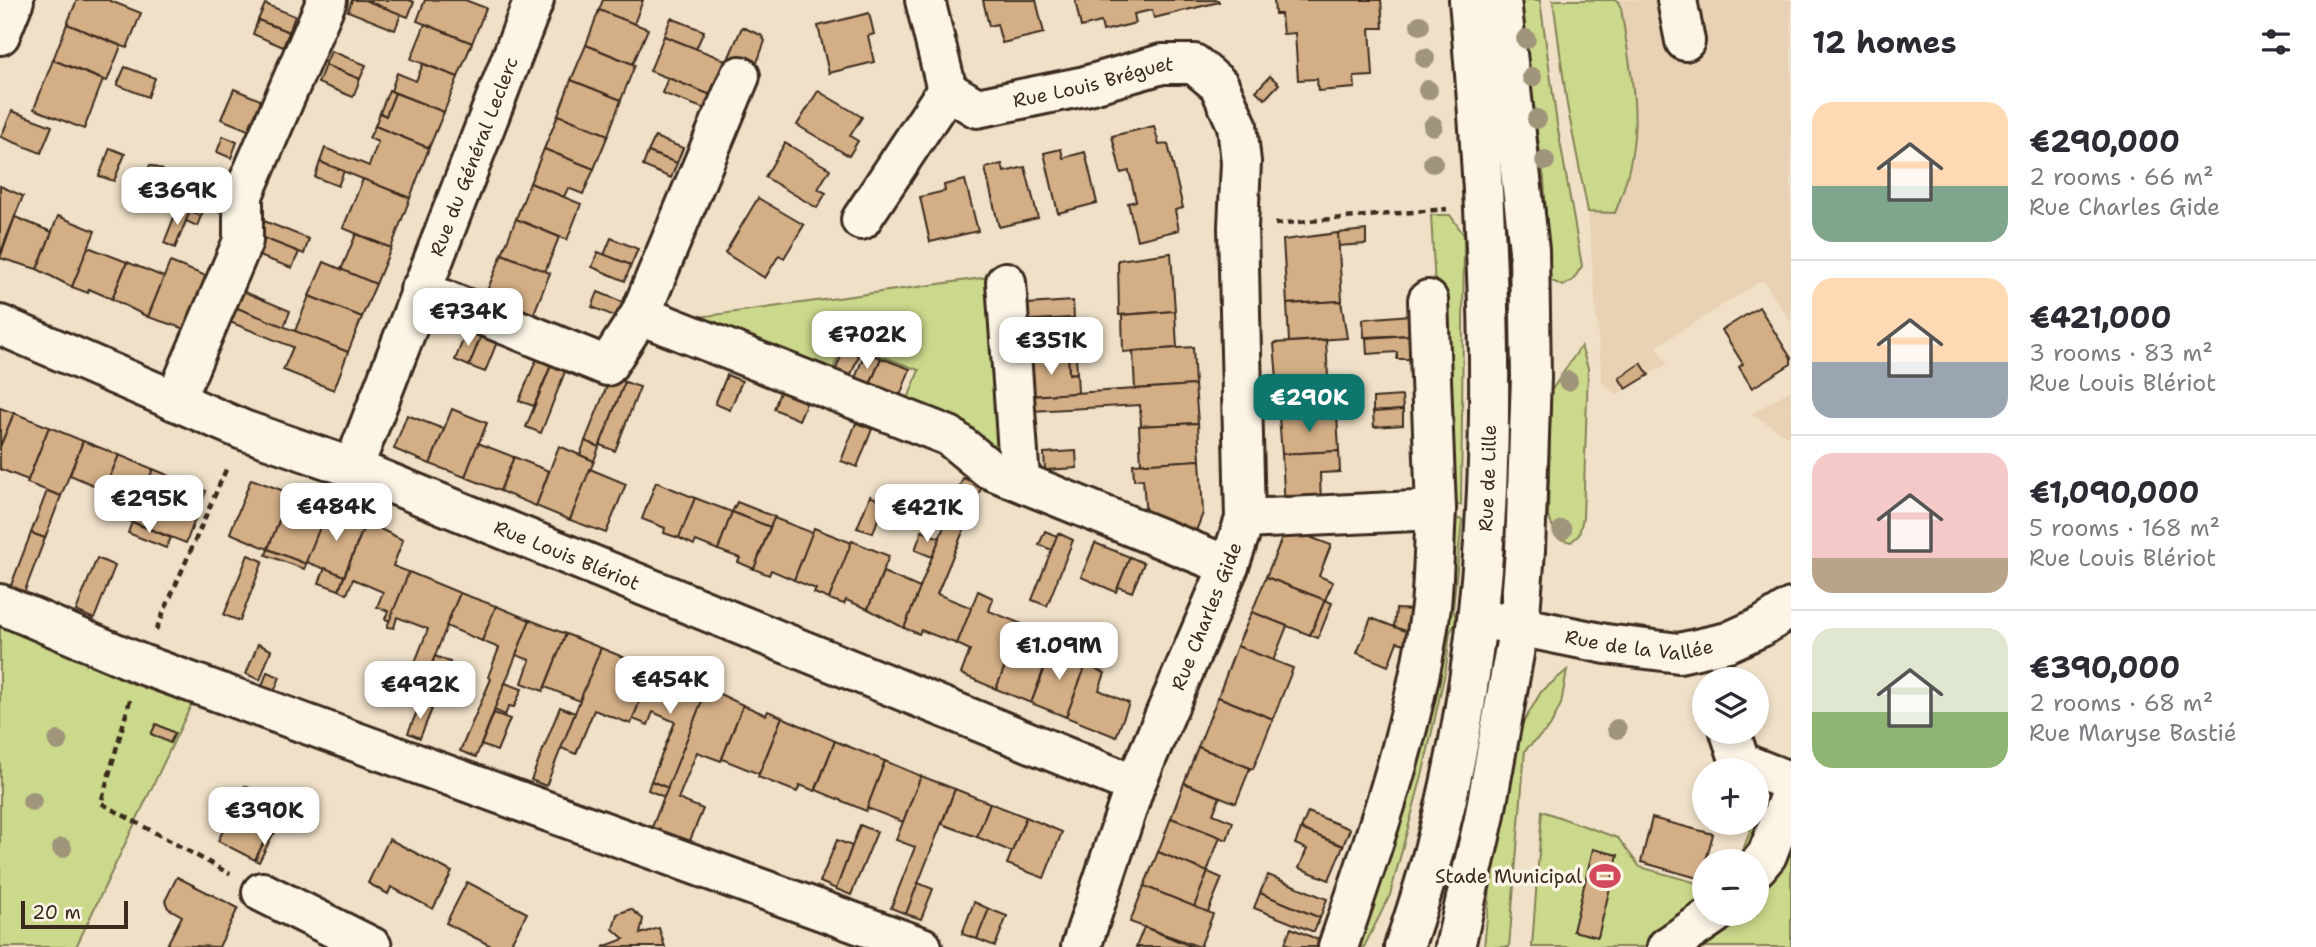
<!DOCTYPE html>
<meta charset="utf-8">
<style>
body{margin:0;font-family:"Shantell Sans",sans-serif;background:#f2f2f3;color:#2b2b33;height:100vh;display:flex;flex-direction:column;font-size:26px;white-space:nowrap}
*{box-sizing:border-box;margin:0}
p{font-size:23px;color:#7c7c81}
.icon{flex:none;width:38px;height:38px;fill:none;stroke:currentColor;stroke-width:2;stroke-linecap:round;stroke-linejoin:round}
.map{position:relative;flex:1;overflow:hidden}
.side{display:flex;flex-direction:column;background:#fff;width:525px}
.side>*{flex:none}
.fabs{position:absolute;left:1692px;top:667px;display:grid;gap:14px}
.fabs a{display:grid;place-items:center;width:77px;height:77px;border-radius:50%;background:#fff;box-shadow:0 4px 10px #0003;font-size:35px}
.scale{position:absolute;left:21px;bottom:18px;width:107px;box-sizing:border-box;padding-left:7px;border:4px solid #3b2a1e;border-top:0;font-size:19px;line-height:24px;white-space:nowrap;color:#3b2a1e;-webkit-text-stroke:5px #fcf5e5;paint-order:stroke}
.price{position:absolute;translate:-50% -60px;padding:0 16px;border-radius:14px;background:#fff;color:#222;font-size:23px;line-height:46px;filter:drop-shadow(0 2px 4px #0008)}
.price::after{content:'';position:absolute;left:50%;top:42px;width:21px;height:16px;margin-left:-10px;background:inherit;clip-path:polygon(0 0,100% 0,50% 100%)}
.price.current{background:#0f766e;color:#fff}
ul{padding:0;list-style:none}
li{display:flex;align-items:center;gap:21px;height:175px;padding:0 21px}
li+li{border-top:2px solid #e1e1e2}
li span{display:grid;place-items:center;flex:none;width:196px;height:140px;border-radius:21px;color:#555}
li>.icon{margin-inline-start:auto}
span .icon{width:84px;height:84px;fill:#fffc;stroke-width:1}
li b{font-size:30px}
h2{display:flex;justify-content:space-between;align-items:center;height:84px;padding:0 21px;font-size:30px}
main{display:flex;flex:1;min-height:0}
.map>svg:first-child{display:block}
.built{fill:#e8d1b4}
.green{fill:#cbd98c;stroke:#838255;stroke-width:2}
.building{fill:#d4af86;stroke:#3b2a1e;stroke-width:2}
.lines{fill:none;stroke-linecap:round;stroke-linejoin:round}
.minor-casing{stroke:#3b2a1e;stroke-width:44}
.major-casing{stroke:#3b2a1e;stroke-width:44}
.path{stroke:#3b2a1e;stroke-width:4.5;stroke-dasharray:7 5;stroke-linecap:butt}
.minor{stroke:#fcf5e5;stroke-width:38}
.major{stroke:#fcf5e5;stroke-width:38}
.tree{fill:#a0947a}
.labels{text-anchor:middle;stroke-width:7;stroke-linejoin:round;paint-order:stroke}
.street-label{font-size:19px;fill:#3b2a1e;stroke:#fcf5e5}
.poi-label{font-size:19px;fill:#3b2a1e;stroke:#fcf5e5;text-anchor:end}
</style>
<main>
<div class="map">
<svg width="1791" height="947" viewBox="0 0 1791 947">
<rect width="100%" height="100%" fill="#f0e0c8"/>
<filter id="ink" filterUnits="userSpaceOnUse"><feTurbulence type="fractalNoise" baseFrequency=".0143" numOctaves="2"/><feDisplacementMap in="SourceGraphic" scale="14" xChannelSelector="R" yChannelSelector="G"/><feConvolveMatrix kernelMatrix="1 2 1 2 8 2 1 2 1" color-interpolation-filters="sRGB"/></filter>
<g filter="url(#ink)">
<g class="built">
<path d="M1555,0H1791V322L1763,280L1657,346L1667,364L1649,375L1641,364L1619,377L1626,389L1617,394L1602,383L1588,212Z"/>
<path d="M1791,390V438L1751,414Z"/>
</g>
<g class="green">
<path d="M1518,0H1540L1557,124L1582,266L1573,280L1563,286L1550,280L1544,179Z"/>
<path d="M1553,0H1617L1621,8C1633,88 1647,134 1615,213L1588,212L1567,105Z"/>
<path d="M1431,215H1450L1464,235L1461,505L1447,506Z"/>
<path d="M990,277L1004,461L903,412L919,370L844,342L828,382L670,321Z"/>
<path d="M1581,346L1588,368L1583,518L1579,535L1571,542L1559,539L1548,517L1551,391Z"/>
<path d="M1446,515L1462,520L1453,609L1457,621L1450,632L1446,668L1423,772L1390,895L1364,947H1345Z"/>
<path d="M0,612L196,695L76,947H0Z"/>
<path d="M1567,670L1561,704L1550,727L1525,750L1509,947H1484L1491,880L1519,730L1541,692Z"/>
<path d="M1761,802L1791,814V947H1532L1542,811L1618,838L1640,867L1704,885V914H1757V861H1739L1753,823L1757,822Z"/>
</g>
<g class="building">
<path d="M77,0H108L141,13L127,48L67,24Z"/>
<path d="M352,0H365L401,14L395,30L348,11Z"/>
<path d="M365,0H409L414,2L408,17Z"/>
<path d="M425,0H465L486,8L472,43L417,21Z"/>
<path d="M603,0H643L634,24L599,10Z"/>
<path d="M983,0H1036L1044,33L1002,43L997,24L989,26Z"/>
<path d="M1075,0H1218L1219,2L1154,18L1152,10L1134,14L1136,23L1103,31L1101,22L1081,27Z"/>
<path d="M1274,0H1381L1383,28H1370L1373,76L1354,77L1355,88L1318,91L1317,79L1298,80L1295,33L1283,34L1281,14H1275Z"/>
<path d="M265,4L295,16L289,32L258,20Z"/>
<path d="M599,10L648,29L633,64L586,45Z"/>
<path d="M869,13L874,34L868,36L874,62L829,73L818,26Z"/>
<path d="M671,18L704,31L696,49L664,36Z"/>
<path d="M258,20L289,32L283,47L253,34Z"/>
<path d="M67,24L121,46L107,81L53,60Z"/>
<path d="M425,24L472,43L458,77L411,59Z"/>
<path d="M742,27L761,35L765,41L755,68L729,57Z"/>
<path d="M664,36L725,60L711,95L650,71Z"/>
<path d="M586,45L635,65L621,100L571,80Z"/>
<path d="M331,51L366,65L360,79L325,65Z"/>
<path d="M53,60L103,80L84,129L34,109Z"/>
<path d="M423,64L458,77L444,112L391,91L397,73L416,81Z"/>
<path d="M325,65L360,79L353,97L318,83Z"/>
<path d="M125,67L155,78L148,97L117,85Z"/>
<path d="M1270,76L1279,84L1265,99L1256,91Z"/>
<path d="M668,78L711,95L705,109L662,93Z"/>
<path d="M571,80L621,100L608,135L558,115Z"/>
<path d="M234,89L265,102L253,132L221,119Z"/>
<path d="M389,90L395,93L386,116L380,113Z"/>
<path d="M818,91L862,117L850,136L858,141L849,156L797,125Z"/>
<path d="M395,93L444,112L429,148L375,126L380,113L386,116Z"/>
<path d="M12,111L52,126L41,153L1,137Z"/>
<path d="M558,115L608,135L594,169L544,149Z"/>
<path d="M375,126L429,148L410,198L320,162L325,148L369,166L378,142L369,138Z"/>
<path d="M1154,126L1159,145L1168,144L1183,208L1175,210L1179,230L1137,240L1128,203L1136,201L1129,171L1121,173L1112,136Z"/>
<path d="M223,136L237,142L231,158L217,152Z"/>
<path d="M655,137L683,148L677,163L648,152Z"/>
<path d="M785,143L830,169L818,189L826,193L817,208L765,177Z"/>
<path d="M110,148L125,154L114,181L99,176Z"/>
<path d="M544,149L594,169L583,194L568,188L564,197L530,183Z"/>
<path d="M1061,149L1063,158L1085,152L1097,203L1058,213L1044,153Z"/>
<path d="M648,152L677,163L671,178L643,166Z"/>
<path d="M320,162L344,171L338,186L315,177Z"/>
<path d="M1002,164L1004,172L1025,167L1038,218L999,227L985,168Z"/>
<path d="M150,165L163,170L156,189L142,184Z"/>
<path d="M363,179L410,198L391,248L343,228Z"/>
<path d="M965,180L978,231L930,242L920,197L945,191L944,185Z"/>
<path d="M201,183L232,195L225,214L206,206L201,216L190,211Z"/>
<path d="M530,183L581,204L567,240L516,219Z"/>
<path d="M0,186L23,196L0,254Z"/>
<path d="M758,198L804,225L784,258L779,255L765,278L725,253Z"/>
<path d="M178,207L190,211L175,248L164,243Z"/>
<path d="M190,211L201,216L197,226L186,221Z"/>
<path d="M58,216L95,231L72,287L37,269Z"/>
<path d="M15,217L52,232L37,269L0,258Z"/>
<path d="M516,219L559,237L545,272L502,254Z"/>
<path d="M264,221L309,239L304,254L258,236Z"/>
<path d="M1366,230V244L1338,246V233Z"/>
<path d="M1338,233L1342,301L1287,304L1283,240Z"/>
<path d="M356,234L391,248L376,284L341,270Z"/>
<path d="M258,236L299,252L292,268L248,252Z"/>
<path d="M611,238L638,249L631,265L604,255Z"/>
<path d="M88,247L127,262L112,299L89,289L88,293L72,287Z"/>
<path d="M598,252L631,265L625,281L592,267Z"/>
<path d="M1171,253L1175,311L1119,315L1118,260Z"/>
<path d="M502,254L550,273L530,323L482,303Z"/>
<path d="M127,262L164,277L148,317L112,299Z"/>
<path d="M170,262L209,277L188,330L148,317Z"/>
<path d="M324,262L376,284L362,317L309,296Z"/>
<path d="M235,288L290,311L284,327L227,304Z"/>
<path d="M598,292L630,305L624,320L592,307Z"/>
<path d="M309,296L362,317L348,352L295,331Z"/>
<path d="M1073,301L1074,318L1014,321L1012,305Z"/>
<path d="M1341,301L1347,338L1289,342L1287,304Z"/>
<path d="M227,304L348,352L334,390L283,370L293,347L222,319Z"/>
<path d="M1759,307L1791,358V364L1752,388L1739,367L1743,364L1722,330Z"/>
<path d="M1175,311L1177,348L1123,352L1122,315Z"/>
<path d="M1410,315L1411,335L1364,337L1363,319Z"/>
<path d="M1074,318L1075,333L1028,337L1026,321Z"/>
<path d="M467,330L481,336L469,366L455,360Z"/>
<path d="M1411,335L1413,359H1397V352L1367,354L1366,338Z"/>
<path d="M481,336L497,342L485,372L469,366Z"/>
<path d="M1326,340L1328,377L1277,380L1274,343Z"/>
<path d="M1193,347L1195,385L1135,389L1133,351Z"/>
<path d="M844,349L859,355L848,382L833,376Z"/>
<path d="M865,352L881,358L868,390L853,384Z"/>
<path d="M1076,355L1077,373L1069,374L1068,356Z"/>
<path d="M1068,356L1069,374L1077,373L1078,393L1030,396L1028,358Z"/>
<path d="M537,358L551,365L534,406L519,401Z"/>
<path d="M881,358L910,369L898,401L868,390Z"/>
<path d="M552,363L566,369L541,433L526,427Z"/>
<path d="M1641,363L1649,375L1626,389L1619,378Z"/>
<path d="M727,375L742,381L730,410L715,404Z"/>
<path d="M611,376L625,382L599,447L585,441Z"/>
<path d="M1314,378L1317,415L1279,417L1277,380Z"/>
<path d="M625,382L640,387L615,451L600,445Z"/>
<path d="M1195,385L1198,423L1141,426L1140,405L1031,411L1030,396Z"/>
<path d="M781,389L808,399L799,420L774,409Z"/>
<path d="M1402,396L1403,410L1373,412V398Z"/>
<path d="M0,408L14,413L0,447Z"/>
<path d="M452,409L487,423L465,477L430,464Z"/>
<path d="M1403,410V425L1374,427L1373,412Z"/>
<path d="M14,413L49,427L28,480L0,469V447Z"/>
<path d="M1337,414L1339,451L1282,454L1279,417Z"/>
<path d="M407,415L444,429L430,464L394,449Z"/>
<path d="M856,423L872,429L857,467L841,461Z"/>
<path d="M1198,423L1200,460L1141,464L1139,426Z"/>
<path d="M49,427L83,441L61,496L27,483Z"/>
<path d="M83,441L119,455L105,490L70,475Z"/>
<path d="M585,441L599,447L594,461L580,455Z"/>
<path d="M478,443L514,457L500,491L465,477Z"/>
<path d="M559,446L594,461L570,520L536,506Z"/>
<path d="M1076,451L1077,468L1045,470L1044,453Z"/>
<path d="M1339,451L1340,472L1320,473L1321,505L1285,508L1282,454Z"/>
<path d="M119,455L153,469L132,522L97,508Z"/>
<path d="M514,457L549,471L536,506L500,491Z"/>
<path d="M1200,460L1203,513L1190,546L1147,529L1143,479L1134,480L1133,464Z"/>
<path d="M153,469L206,491L186,543L132,522Z"/>
<path d="M590,469L626,484L606,533L570,520Z"/>
<path d="M963,478L982,486L937,594L972,608L957,644L921,630L919,634L904,628Z"/>
<path d="M251,479L290,493L268,549L230,533Z"/>
<path d="M656,482L695,498L679,538L664,533L665,528L642,519Z"/>
<path d="M47,491L61,496L45,538L31,533Z"/>
<path d="M290,493L327,510L306,564L268,549Z"/>
<path d="M870,496L884,502L873,533L857,528Z"/>
<path d="M695,498L732,512L718,550L696,541L694,545L679,538Z"/>
<path d="M737,502L775,517L770,527L732,512Z"/>
<path d="M327,510L366,522L344,576L306,562Z"/>
<path d="M732,512L770,527L754,569L738,562L740,558L718,550Z"/>
<path d="M774,518L813,533L794,580L771,570L769,575L754,569Z"/>
<path d="M132,522L171,538L166,548L128,533Z"/>
<path d="M366,522L403,540L393,566L409,572L390,621L385,619L388,611L377,607L383,592L353,579L347,594L339,590Z"/>
<path d="M814,528L852,543L829,599L814,593L816,589L794,580Z"/>
<path d="M1286,528L1331,545L1319,576L1333,582L1325,600L1266,577Z"/>
<path d="M922,531L940,538L932,557L915,550Z"/>
<path d="M1045,531L1057,536L1052,550L1039,545Z"/>
<path d="M31,533L45,538L24,593L10,588Z"/>
<path d="M1058,533L1073,540L1047,606L1032,600Z"/>
<path d="M852,541L889,556L868,609L846,600L844,604L829,599Z"/>
<path d="M1095,543L1130,557L1116,592L1081,577Z"/>
<path d="M268,549L306,564L304,569L266,555Z"/>
<path d="M248,555L263,561L240,621L224,615Z"/>
<path d="M1130,557L1144,563L1132,592L1118,587Z"/>
<path d="M97,558L115,566L94,619L76,611Z"/>
<path d="M325,568L344,576L339,590L319,583Z"/>
<path d="M409,572L460,593L427,676L412,670L428,629L397,617L394,628L387,627Z"/>
<path d="M883,572L920,588L904,628L868,609Z"/>
<path d="M1266,577L1325,600L1310,635L1252,612Z"/>
<path d="M978,591L993,598L989,611L1022,624L996,689L961,674L970,650L957,644Z"/>
<path d="M460,593L496,606L482,641L446,626Z"/>
<path d="M1325,600L1332,603L1318,638L1310,635Z"/>
<path d="M496,606L530,620L476,757L460,751L491,679L488,677L499,648L482,641Z"/>
<path d="M1396,609L1416,610L1413,634L1394,627Z"/>
<path d="M1252,612L1287,626L1273,661L1237,646Z"/>
<path d="M1371,618L1413,634L1411,645L1397,642L1388,666L1357,653Z"/>
<path d="M530,620L566,634L543,691L522,683L530,660L516,655Z"/>
<path d="M566,634L601,648L580,701L545,687Z"/>
<path d="M258,644L271,650L260,680L246,674Z"/>
<path d="M1237,646L1293,668L1273,719L1218,697Z"/>
<path d="M601,648L652,669L631,724L594,710L576,754L561,748Z"/>
<path d="M1053,648L1088,662L1066,717L1031,703Z"/>
<path d="M1010,654L1044,668L1031,703L996,689Z"/>
<path d="M435,656L450,662L442,682L427,676Z"/>
<path d="M1086,665L1105,673L1099,690L1129,703L1116,737L1066,717Z"/>
<path d="M652,669L707,688L668,788L651,781L675,722L653,712L648,725L633,719Z"/>
<path d="M267,672L280,677L272,697L260,692Z"/>
<path d="M505,683L522,689L514,707L509,706L505,715L494,710Z"/>
<path d="M707,688L743,705L721,761L697,752L678,799L703,809L689,843L651,830Z"/>
<path d="M1218,697L1273,719L1253,769L1198,747Z"/>
<path d="M420,704L432,709L420,738L408,733Z"/>
<path d="M743,705L766,715L768,711L782,717L759,774L722,759Z"/>
<path d="M560,707L575,713L546,786L531,780Z"/>
<path d="M494,713L510,719L497,751L481,745Z"/>
<path d="M782,717L835,741L815,791L800,785L797,792L758,777Z"/>
<path d="M156,724L175,733L170,743L151,734Z"/>
<path d="M835,741L885,761L866,811L816,790Z"/>
<path d="M1198,747L1250,768L1236,803L1184,783Z"/>
<path d="M885,761L921,776L903,822L867,808Z"/>
<path d="M921,776L955,789L906,914L891,908L915,847L896,840Z"/>
<path d="M651,781L668,788L664,797L648,790Z"/>
<path d="M1184,783L1220,797L1213,814L1233,822L1227,840L1171,818Z"/>
<path d="M245,786L288,807L274,834L269,832L255,860L218,841Z"/>
<path d="M955,789L990,803L977,837L942,824Z"/>
<path d="M990,803L1026,817L1012,852L977,837Z"/>
<path d="M1308,812L1350,829L1343,846L1301,829Z"/>
<path d="M1026,817L1062,832L1044,878L1007,864Z"/>
<path d="M1171,818L1220,837L1207,872L1158,852Z"/>
<path d="M1652,818L1713,834L1701,879L1641,862Z"/>
<path d="M860,825L877,832L851,895L836,889Z"/>
<path d="M1301,829L1343,846L1329,880L1299,868L1307,849L1295,844Z"/>
<path d="M269,832L273,834L259,862L255,860Z"/>
<path d="M389,839L452,872L433,909L391,887L388,894L368,883Z"/>
<path d="M837,840L852,846L836,889L820,882Z"/>
<path d="M1593,849L1618,855L1598,937L1573,931Z"/>
<path d="M1158,852L1208,872L1194,907L1144,886Z"/>
<path d="M1208,872L1222,878L1208,912L1194,907Z"/>
<path d="M1268,875L1327,899L1320,918L1260,893Z"/>
<path d="M177,877L238,908L219,947L167,945L182,916L168,908L165,901Z"/>
<path d="M467,882L527,913L509,947H493L446,923Z"/>
<path d="M918,883L933,889L921,919L906,914Z"/>
<path d="M1144,886L1213,914L1200,947L1130,922Z"/>
<path d="M1260,893L1320,918L1314,932L1254,908Z"/>
<path d="M974,902L989,909L977,939L962,934Z"/>
<path d="M631,909L643,919L640,934L659,928L665,947H603L624,939L613,929L617,914Z"/>
<path d="M989,909L1007,916L995,946L977,939Z"/>
<path d="M1144,927L1193,947H1136Z"/>
<path d="M1291,928L1319,940L1317,947H1294L1285,943Z"/>
</g>
<g class="lines">
<g class="minor-casing">
<g id="minor">
<path id="s1" d="M925,0L947,90L977,108L1085,86L1162,64H1194L1219,85L1237,125L1241,162L1238,227L1245,519L1229,566L1135,785L1081,947"/>
<path d="M1677,0L1685,41"/>
<path d="M0,35L14,0"/>
<path d="M861,220L947,90"/>
<path d="M1006,282L1020,481"/>
<path d="M420,290L607,366L640,315L949,436L989,469L1229,566"/>
<path d="M640,315L740,76"/>
<path id="s2" d="M0,325L243,430L353,468L1135,785"/>
<path d="M175,401L243,241V195L327,0"/>
<path id="s3" d="M353,468L534,0"/>
<path d="M1245,519L1436,510L1428,300"/>
<path d="M0,604L141,664L922,947"/>
<path id="s4" d="M1479,618L1606,644L1679,653L1728,642L1761,627L1791,608"/>
<path d="M1730,732L1740,762L1791,782"/>
<path d="M1757,867L1767,855L1791,792"/>
<path d="M262,892L372,947"/>
<path d="M1338,947C1375,840 1417,719 1431,606C1434,574 1434,542 1436,510"/>
<path d="M1667,947L1715,914"/>
</g>
</g>
<g class="major-casing">
<g id="major">
<path id="s5" d="M1404,947C1513,639 1496,319 1469,0"/>
<path d="M1455,947L1484,819L1519,626L1525,551L1531,377L1529,250L1501,0"/>
</g>
</g>
<g class="path">
<path d="M1275,224L1447,209"/>
<path d="M156,630L228,465"/>
<path d="M130,700L101,803L230,874"/>
</g>
<use href="#minor" class="minor"/>
<use href="#major" class="major"/>
</g>
<g class="tree">
<circle cx="1420" cy="25" r="10"/>
<circle cx="1526" cy="39" r="10"/>
<circle cx="1425" cy="58" r="10"/>
<circle cx="1532" cy="77" r="10"/>
<circle cx="1428" cy="90" r="10"/>
<circle cx="1537" cy="119" r="10"/>
<circle cx="1433" cy="126" r="10"/>
<circle cx="1545" cy="161" r="10"/>
<circle cx="1433" cy="163" r="10"/>
<circle cx="1568" cy="381" r="10"/>
<circle cx="1562" cy="530" r="10"/>
<circle cx="1617" cy="729" r="10"/>
<circle cx="58" cy="741" r="10"/>
<circle cx="32" cy="801" r="10"/>
<circle cx="62" cy="848" r="10"/>
</g>
</g>
<defs>
<g id="stadium-bare" transform="scale(2.415)"><path d="M0-5a6.5 5 0 1 0 0 10a6.5 5 0 1 0 0-10ZM-3.5-1.8h7v3.6h-7Z" fill="#d1495b" stroke="#fcf5e5" stroke-width="2.5" paint-order="stroke"/></g>
</defs>
<g fill-rule="evenodd">
<use href="#stadium-bare" x="1605" y="876"/>
</g>
<g class="labels">
<g class="street-label">
<text dy="7" stroke="none"><textPath href="#s1" startOffset="247">Rue Louis Bréguet</textPath></text>
<text dy="7" stroke="none"><textPath href="#s3" startOffset="334">Rue du Général Leclerc</textPath></text>
<text dy="7" stroke="none"><textPath href="#s5" startOffset="478">Rue de Lille</textPath></text>
<text dy="7" stroke="none"><textPath href="#s2" startOffset="612">Rue Louis Blériot</textPath></text>
<text transform="translate(1206 616) rotate(-68)" y="7">Rue Charles Gide</text>
<text dy="7" stroke="none"><textPath href="#s4" startOffset="163">Rue de la Vallée</textPath></text>
</g>
<g class="poi-label">
<text x="1582" y="883">Stade Municipal</text>
</g>
</g>
</svg>
<div class="fabs">
<a><svg class="icon" aria-label="layers" viewBox="0 0 24 24"><path d="M12 4l9 5-9 5-9-5zM3 14l9 5 9-5"/></svg></a>
<a>+</a>
<a>−</a>
</div>
<div class="scale">20 m</div>
<b class="price" style="left:177px;top:227px">€369K</b>
<b class="price" style="left:468px;top:348px">€734K</b>
<b class="price" style="left:867px;top:371px">€702K</b>
<b class="price" style="left:1051px;top:377px">€351K</b>
<b class="price current" style="left:1309px;top:434px">€290K</b>
<b class="price" style="left:149px;top:535px">€295K</b>
<b class="price" style="left:336px;top:543px">€484K</b>
<b class="price" style="left:927px;top:544px">€421K</b>
<b class="price" style="left:1059px;top:682px">€1.09M</b>
<b class="price" style="left:670px;top:716px">€454K</b>
<b class="price" style="left:420px;top:721px">€492K</b>
<b class="price" style="left:264px;top:847px">€390K</b>
</div>
<section class="side">
<h2>12 homes<svg class="icon" aria-label="filters" viewBox="0 0 24 24"><path d="M4 7h16M4 17h16"/><circle cx="9" cy="7" r="2"/><circle cx="15" cy="17" r="2"/></svg></h2>
<ul>
<li><span style="background:linear-gradient(#ffd9b3 60%,#7fa58c 0)"><svg class="icon" aria-label="home" viewBox="0 0 24 24"><path d="M3 11l9-7 9 7M6 9v11h12V9"/></svg></span><div><b>€290,000</b><p>2 rooms · 66 m²</p><p>Rue Charles Gide</p></div></li>
<li><span style="background:linear-gradient(#ffd9b3 60%,#9aa5b1 0)"><svg class="icon" aria-label="home" viewBox="0 0 24 24"><path d="M3 11l9-7 9 7M6 9v11h12V9"/></svg></span><div><b>€421,000</b><p>3 rooms · 83 m²</p><p>Rue Louis Blériot</p></div></li>
<li><span style="background:linear-gradient(#f6c9c9 75%,#b9a48a 0)"><svg class="icon" aria-label="home" viewBox="0 0 24 24"><path d="M3 11l9-7 9 7M6 9v11h12V9"/></svg></span><div><b>€1,090,000</b><p>5 rooms · 168 m²</p><p>Rue Louis Blériot</p></div></li>
<li><span style="background:linear-gradient(#dfe7d0 60%,#8fb573 0)"><svg class="icon" aria-label="home" viewBox="0 0 24 24"><path d="M3 11l9-7 9 7M6 9v11h12V9"/></svg></span><div><b>€390,000</b><p>2 rooms · 68 m²</p><p>Rue Maryse Bastié</p></div></li>
</ul>
</section>
</main>
